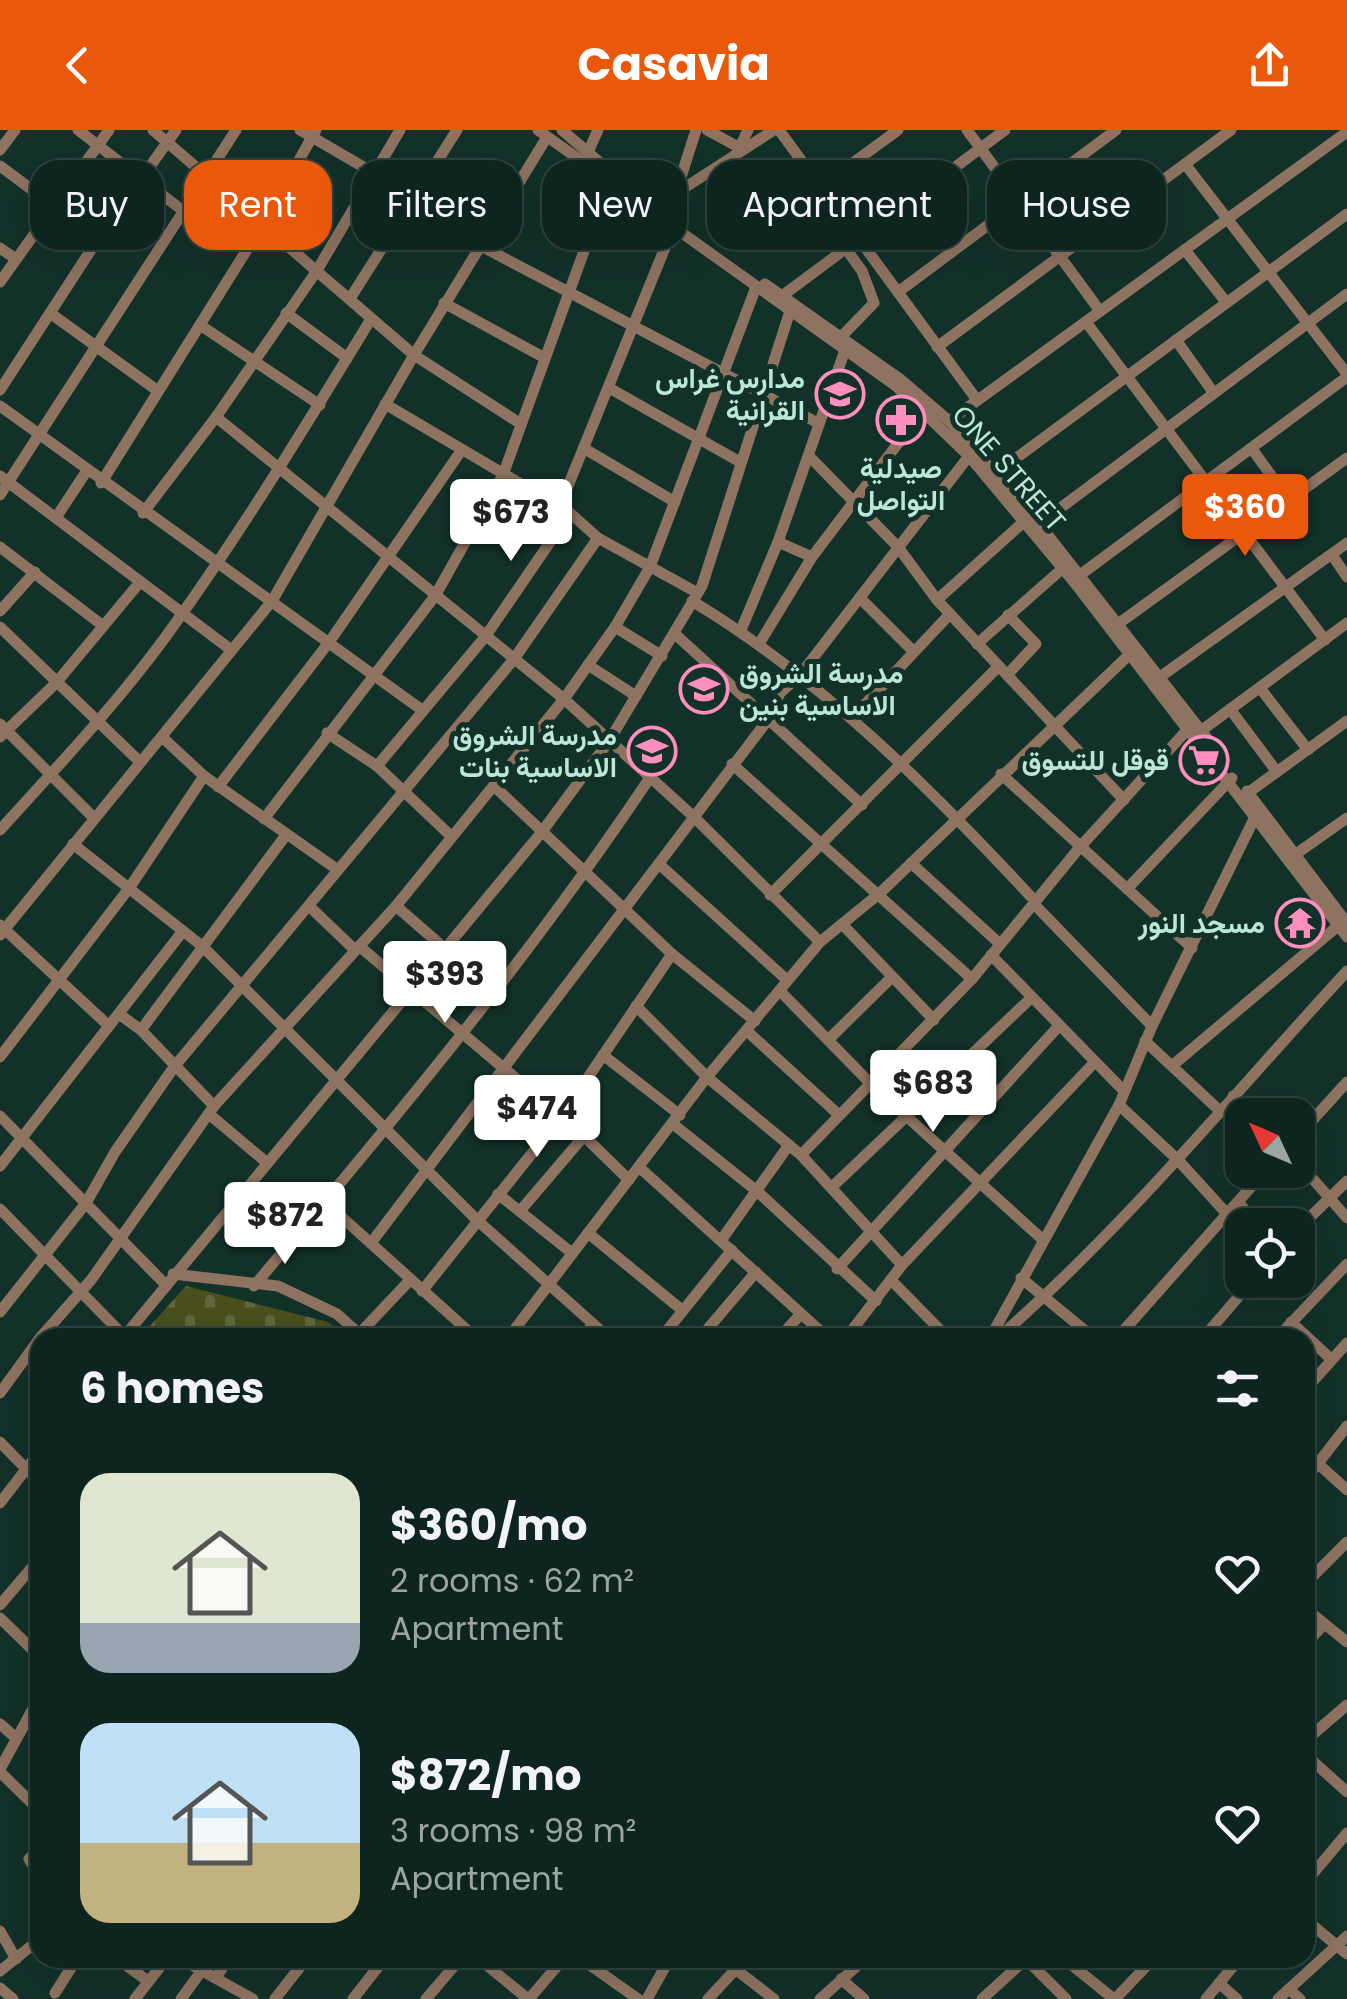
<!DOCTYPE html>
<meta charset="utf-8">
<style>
body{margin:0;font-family:Poppins,Vazirmatn,sans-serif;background:#172d28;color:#f1f3f6;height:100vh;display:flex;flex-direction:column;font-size:38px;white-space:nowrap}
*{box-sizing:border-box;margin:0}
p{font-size:32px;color:#9ba5a4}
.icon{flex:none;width:55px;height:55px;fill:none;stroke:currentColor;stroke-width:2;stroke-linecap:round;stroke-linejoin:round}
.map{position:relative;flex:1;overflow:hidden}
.side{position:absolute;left:30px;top:1198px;width:1285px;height:640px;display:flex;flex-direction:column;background:#0e251f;border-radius:30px;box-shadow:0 10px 40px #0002,0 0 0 2px #2e423d}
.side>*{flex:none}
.banner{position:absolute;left:30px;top:30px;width:1288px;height:90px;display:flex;gap:20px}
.needle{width:65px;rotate:314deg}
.tools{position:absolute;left:1225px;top:968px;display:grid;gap:20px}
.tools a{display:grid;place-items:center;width:90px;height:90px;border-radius:20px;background:#0e251f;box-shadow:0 10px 40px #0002,0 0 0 2px #2e423d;font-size:50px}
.price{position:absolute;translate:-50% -85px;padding:0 22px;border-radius:10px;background:#fff;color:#222;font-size:32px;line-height:65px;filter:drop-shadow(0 2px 5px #0008)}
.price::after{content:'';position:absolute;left:50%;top:60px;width:30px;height:22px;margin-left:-15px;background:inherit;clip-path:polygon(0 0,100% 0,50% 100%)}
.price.selected{background:#ea580c;color:#fff}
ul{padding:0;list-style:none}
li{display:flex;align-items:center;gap:30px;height:250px;padding:0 50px}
li span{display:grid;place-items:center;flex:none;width:280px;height:200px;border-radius:30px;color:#555}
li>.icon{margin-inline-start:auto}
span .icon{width:120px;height:120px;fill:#fffc;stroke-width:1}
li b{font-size:42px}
h2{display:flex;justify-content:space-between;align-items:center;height:120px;padding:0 50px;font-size:42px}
.chip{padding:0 35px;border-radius:30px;background:#0e251f;box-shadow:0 10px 40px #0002,0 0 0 2px #2e423d;font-size:35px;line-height:90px}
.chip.selected{background:#ea580c;color:#fff}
header{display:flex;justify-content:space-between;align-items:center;height:130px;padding:0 50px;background:#ea580c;color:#fff;font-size:45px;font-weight:700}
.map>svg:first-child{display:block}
.cemetery{fill:url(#cemetery-stones)}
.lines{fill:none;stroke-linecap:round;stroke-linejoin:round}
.minor{stroke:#8f7361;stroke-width:11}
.labels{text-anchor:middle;stroke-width:10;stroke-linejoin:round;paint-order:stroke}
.poi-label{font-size:28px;font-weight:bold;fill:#bbe7d9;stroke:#123129;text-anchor:end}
.street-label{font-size:28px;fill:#bbe7d9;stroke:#123129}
</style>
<header><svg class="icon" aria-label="back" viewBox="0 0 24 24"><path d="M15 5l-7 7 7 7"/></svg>Casavia<svg class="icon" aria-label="share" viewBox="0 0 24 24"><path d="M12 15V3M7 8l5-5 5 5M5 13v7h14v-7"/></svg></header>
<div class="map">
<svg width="1347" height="1869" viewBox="0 0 1347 1869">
<defs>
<pattern id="cemetery-stones" width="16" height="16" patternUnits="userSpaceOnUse" patternTransform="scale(2.5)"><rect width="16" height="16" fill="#4a4f1d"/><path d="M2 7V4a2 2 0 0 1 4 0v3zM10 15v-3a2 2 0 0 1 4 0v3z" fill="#62683d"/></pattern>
</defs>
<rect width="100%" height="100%" fill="#123129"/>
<path class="cemetery" d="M186,1156L328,1192L348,1207H140Z"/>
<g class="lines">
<g class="minor">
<path d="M78,0L182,80"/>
<path d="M153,0L414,225L521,294"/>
<path d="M300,0L485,108"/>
<path d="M538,0L896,256L969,326L1074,452L1347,807"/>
<path d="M562,0L620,50"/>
<path d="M707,0L740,18"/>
<path d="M779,0L977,270"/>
<path d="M967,0L1100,181"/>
<path d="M0,20L15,0"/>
<path d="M589,20L598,0"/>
<path d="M737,23L748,0"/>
<path d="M1185,34L1347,244"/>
<path d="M0,36L98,109"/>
<path d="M1069,36L1108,90"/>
<path d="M820,57L898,0"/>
<path d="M675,64L774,0"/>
<path d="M481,116L818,293"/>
<path d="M0,118L16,129"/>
<path d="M1185,120L1226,172"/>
<path d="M0,152L109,0"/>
<path d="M765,154L900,249L949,291L1039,394L1224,630"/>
<path d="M898,162L1116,0"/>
<path d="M782,166L1005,0"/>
<path d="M351,167L457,0"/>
<path d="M444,173L543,227"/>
<path d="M50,183L158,261"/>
<path d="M286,183L347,228"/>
<path d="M1086,192L1325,510"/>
<path d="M200,195L320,275"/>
<path d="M841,207L874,173L862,141L846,119"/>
<path d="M1176,210L1213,262"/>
<path d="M937,217L1231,0"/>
<path d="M611,259L740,332"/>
<path d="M0,260L98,109L176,0"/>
<path d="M385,274L570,383L598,408L696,462"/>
<path d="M0,276L422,580"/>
<path d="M216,287L564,569L694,687L820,812"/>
<path d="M949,291L1347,2"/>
<path d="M585,319L675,372"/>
<path d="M1252,319L1289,370"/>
<path d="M809,326L898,417L937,470L1124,670"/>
<path d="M996,343L1347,84"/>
<path d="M0,346L230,519"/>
<path d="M101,353L263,94L316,0"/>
<path d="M0,365L236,0"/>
<path d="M559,378L673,98L669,85L696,0"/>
<path d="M143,383L216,287L316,142L400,0"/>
<path d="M57,386L86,342"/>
<path d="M1035,397L1347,164"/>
<path d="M778,412L812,427"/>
<path d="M0,417L102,495"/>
<path d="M1332,425L1347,447"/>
<path d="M1080,445L1347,247"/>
<path d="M860,468L913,521"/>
<path d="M937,470L1028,388"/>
<path d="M692,471C823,550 931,659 1035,771"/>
<path d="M0,481L35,442"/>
<path d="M1118,494L1347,328"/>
<path d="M0,497L140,632"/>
<path d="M615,497L662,526"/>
<path d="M741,500L778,412L845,220"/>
<path d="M675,504L862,675"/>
<path d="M759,514L812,427L924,279"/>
<path d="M977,514L1063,438"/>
<path d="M588,535L636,566"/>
<path d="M1007,545L1036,514L1008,485"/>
<path d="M1160,547L1347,413"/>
<path d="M1260,558L1308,620"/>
<path d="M1230,579L1277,642"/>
<path d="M852,588L950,484"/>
<path d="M0,594L93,687"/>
<path d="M1202,600L1347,493"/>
<path d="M327,603L377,636L452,707"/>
<path d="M0,607L56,553L140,452"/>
<path d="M162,607L204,646L338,740"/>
<path d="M732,634L972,849"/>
<path d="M377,636L485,507L570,383"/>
<path d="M1001,644L1192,818"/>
<path d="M218,657L330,511L461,321"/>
<path d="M495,657L672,824L755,891"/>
<path d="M1247,661L1347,793"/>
<path d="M1245,665L1347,591"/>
<path d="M264,689L435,466L503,345L609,52"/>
<path d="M0,700C56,638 114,577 164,509C239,406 305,297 371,189"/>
<path d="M73,714L202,816L478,1091L609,1208"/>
<path d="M1296,724L1347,688"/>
<path d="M911,733L1000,814"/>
<path d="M659,734L787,850"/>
<path d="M1127,759L1232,648"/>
<path d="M770,765L999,536"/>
<path d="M1034,774L1152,896"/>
<path d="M396,776L443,817"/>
<path d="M310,777L355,820"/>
<path d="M842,794L934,890"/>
<path d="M0,795L109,896"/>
<path d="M0,805L272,471L414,225L547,7"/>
<path d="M359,816L584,1006L629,1050"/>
<path d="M991,825L1124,961"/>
<path d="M781,862L870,953"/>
<path d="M636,876L707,947L801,1025L902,1135"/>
<path d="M119,884L141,900L214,976"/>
<path d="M141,900L286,705"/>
<path d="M748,902L839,985"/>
<path d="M828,910L892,847"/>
<path d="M1145,911L1220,981"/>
<path d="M603,925L680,985"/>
<path d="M0,927L130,757L204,646"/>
<path d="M1173,935L1339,795"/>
<path d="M873,956L1042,1109"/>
<path d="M1233,966L1252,985"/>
<path d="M1119,975L1178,1030L1228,1085"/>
<path d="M209,984L266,1032"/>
<path d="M0,986L165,1154"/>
<path d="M673,994L758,1062L876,1171"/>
<path d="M1298,1006L1347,952"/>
<path d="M801,1025L972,849L1080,717L1189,598"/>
<path d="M1298,1032L1347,1088"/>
<path d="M0,1036L183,801"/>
<path d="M639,1037L828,1208"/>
<path d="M833,1056L1030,869"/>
<path d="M498,1064L572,1123"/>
<path d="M325,1072L476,1208"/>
<path d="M1239,1073L1258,1095"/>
<path d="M0,1079L124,1206"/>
<path d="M520,1081L584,1006"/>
<path d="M1298,1099L1347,1051"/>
<path d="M588,1103L682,1180"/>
<path d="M722,1109L789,1015"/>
<path d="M371,1113L770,587L780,563L800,545L969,326"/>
<path d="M837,1139L1057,898"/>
<path d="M173,1144L278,1156L337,1184L364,1208"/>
<path d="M1021,1148L1094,1208"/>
<path d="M892,1151L948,1208"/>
<path d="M254,1156C393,991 531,826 651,646"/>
<path d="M422,1161L561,987L672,824"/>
<path d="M0,1182L86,1073L115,1022L174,937L514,529L598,408"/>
<path d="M1291,1192L1331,1229"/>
<path d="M360,1203L410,1150"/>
<path d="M40,1208L91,1150L214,976L396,776L564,569L615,497L650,437L756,157"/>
<path d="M123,1208L541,703L609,611L702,456L790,181"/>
<path d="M508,1208L707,947L820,812L880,763L1130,524"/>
<path d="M582,1208L593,1194"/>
<path d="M661,1208L732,1120"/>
<path d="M700,1208L756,1142"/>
<path d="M779,1208L800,1185"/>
<path d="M846,1208L902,1135L1093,934"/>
<path d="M990,1208L1119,975L1152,896L1258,681"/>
<path d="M998,1208C1125,1097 1233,965 1347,841"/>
<path d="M1117,1208L1266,1040"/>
<path d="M1203,1208L1253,1150"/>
<path d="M1277,1208L1347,1134"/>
<path d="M1305,1260L1347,1213"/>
<path d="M0,1263L40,1208"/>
<path d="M0,1312L40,1353"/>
<path d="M1305,1322L1347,1360"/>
<path d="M1305,1350L1347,1296"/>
<path d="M0,1373L40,1321"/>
<path d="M1305,1454L1347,1412"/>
<path d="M0,1475L40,1428"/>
<path d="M1305,1478L1347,1512"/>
<path d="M0,1488L40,1527"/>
<path d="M1305,1515L1324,1494"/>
<path d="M0,1594L16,1608"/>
<path d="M1305,1611L1347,1575"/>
<path d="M1305,1624L1347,1662"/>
<path d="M0,1639L40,1566"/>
<path d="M0,1642L40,1681"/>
<path d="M40,1717L29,1729L40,1746"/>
<path d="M1305,1753L1347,1703"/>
<path d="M1305,1789L1347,1824"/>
<path d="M0,1801L16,1829"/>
<path d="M116,1828L148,1851"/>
<path d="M179,1828L253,1869"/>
<path d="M478,1828L528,1869"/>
<path d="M580,1828L638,1869"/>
<path d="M721,1828L774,1869"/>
<path d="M1025,1828L1066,1869"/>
<path d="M1063,1828L1114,1869"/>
<path d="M0,1841L40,1809"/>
<path d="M217,1846L229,1828"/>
<path d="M841,1849L864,1869"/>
<path d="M1219,1853L1237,1869"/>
<path d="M0,1858L13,1869"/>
<path d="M1289,1859L1300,1869"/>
<path d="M55,1863L71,1838L63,1828"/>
<path d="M135,1869L167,1828"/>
<path d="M181,1869L200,1843"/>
<path d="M275,1869L307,1828"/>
<path d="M353,1869L385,1828"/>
<path d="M426,1869L461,1828"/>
<path d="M529,1869L564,1828"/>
<path d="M647,1869L670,1828"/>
<path d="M708,1869L735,1840"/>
<path d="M820,1869L866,1828"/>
<path d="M982,1869L1027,1828"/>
<path d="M1115,1869L1154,1828"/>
<path d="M1206,1869L1240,1828"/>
<path d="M1278,1869L1347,1806"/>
</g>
</g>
<defs>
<g id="school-ring" transform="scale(2.5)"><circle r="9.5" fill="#123129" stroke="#fe8ebd" stroke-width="1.5"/><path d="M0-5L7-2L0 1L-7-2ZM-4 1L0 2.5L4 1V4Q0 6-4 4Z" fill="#fe8ebd"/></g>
<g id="pharmacy-ring" transform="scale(2.5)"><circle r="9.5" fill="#123129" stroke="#fe8ebd" stroke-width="1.5"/><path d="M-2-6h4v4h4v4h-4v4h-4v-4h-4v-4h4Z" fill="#fe8ebd"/></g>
<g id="supermarket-ring" transform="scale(2.5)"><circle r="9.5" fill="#123129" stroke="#fe8ebd" stroke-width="1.5"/><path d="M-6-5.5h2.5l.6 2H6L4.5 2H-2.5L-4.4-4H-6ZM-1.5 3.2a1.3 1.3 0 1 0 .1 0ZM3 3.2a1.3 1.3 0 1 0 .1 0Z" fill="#fe8ebd"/></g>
<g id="temple-ring" transform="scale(2.5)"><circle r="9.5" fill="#123129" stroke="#fe8ebd" stroke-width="1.5"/><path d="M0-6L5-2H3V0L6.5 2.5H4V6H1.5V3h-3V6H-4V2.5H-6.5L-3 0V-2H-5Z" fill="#fe8ebd"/></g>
</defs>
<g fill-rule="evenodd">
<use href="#school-ring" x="840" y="264"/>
<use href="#pharmacy-ring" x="901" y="290"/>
<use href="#school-ring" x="704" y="559"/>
<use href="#school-ring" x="652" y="621"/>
<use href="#supermarket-ring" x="1204" y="630"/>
<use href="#temple-ring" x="1300" y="793"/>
</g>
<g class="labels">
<g class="poi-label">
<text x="805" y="258">مدارس غراس<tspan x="805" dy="32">القرانية</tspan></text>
<text x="901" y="348" text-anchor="middle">صيدلية<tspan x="901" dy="32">التواصل</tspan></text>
<text x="739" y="553" text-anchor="start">مدرسة الشروق<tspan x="739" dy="32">الاساسية بنين</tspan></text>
<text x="617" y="615">مدرسة الشروق<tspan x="617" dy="32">الاساسية بنات</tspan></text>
<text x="1169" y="640">قوقل للتسوق</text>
<text x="1265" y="803">مسجد النور</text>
</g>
<g class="street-label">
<text transform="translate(1009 338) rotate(49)" y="10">ONE STREET</text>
</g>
</g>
</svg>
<div class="tools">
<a><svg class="needle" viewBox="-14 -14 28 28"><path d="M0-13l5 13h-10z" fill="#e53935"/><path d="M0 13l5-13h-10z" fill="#9ba5a4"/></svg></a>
<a><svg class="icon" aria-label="locate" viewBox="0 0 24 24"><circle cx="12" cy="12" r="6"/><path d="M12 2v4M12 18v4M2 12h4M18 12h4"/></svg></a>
</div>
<b class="price selected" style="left:1245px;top:429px">$360</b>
<b class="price" style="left:511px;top:434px">$673</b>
<b class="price" style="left:445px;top:896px">$393</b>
<b class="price" style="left:933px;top:1005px">$683</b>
<b class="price" style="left:537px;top:1030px">$474</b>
<b class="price" style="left:285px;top:1137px">$872</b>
<div class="banner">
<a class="chip">Buy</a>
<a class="chip selected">Rent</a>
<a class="chip">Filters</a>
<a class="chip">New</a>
<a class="chip">Apartment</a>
<a class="chip">House</a>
</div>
<section class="side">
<h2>6 homes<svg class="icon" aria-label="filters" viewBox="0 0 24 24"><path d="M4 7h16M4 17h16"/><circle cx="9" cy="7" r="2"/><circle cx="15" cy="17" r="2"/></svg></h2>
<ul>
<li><span style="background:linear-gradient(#dfe7d0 75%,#9aa5b1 0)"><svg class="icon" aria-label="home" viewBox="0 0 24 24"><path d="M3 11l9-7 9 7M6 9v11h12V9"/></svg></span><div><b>$360/mo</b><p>2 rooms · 62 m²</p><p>Apartment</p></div><svg class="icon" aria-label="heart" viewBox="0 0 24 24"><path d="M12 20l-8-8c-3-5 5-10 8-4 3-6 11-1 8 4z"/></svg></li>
<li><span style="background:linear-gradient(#bfe0f5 60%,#c2b280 0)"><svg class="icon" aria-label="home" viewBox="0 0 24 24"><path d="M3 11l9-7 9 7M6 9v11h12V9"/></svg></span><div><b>$872/mo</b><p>3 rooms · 98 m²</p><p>Apartment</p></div><svg class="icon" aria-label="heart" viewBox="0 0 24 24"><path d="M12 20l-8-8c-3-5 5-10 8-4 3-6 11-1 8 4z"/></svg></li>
</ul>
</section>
</div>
